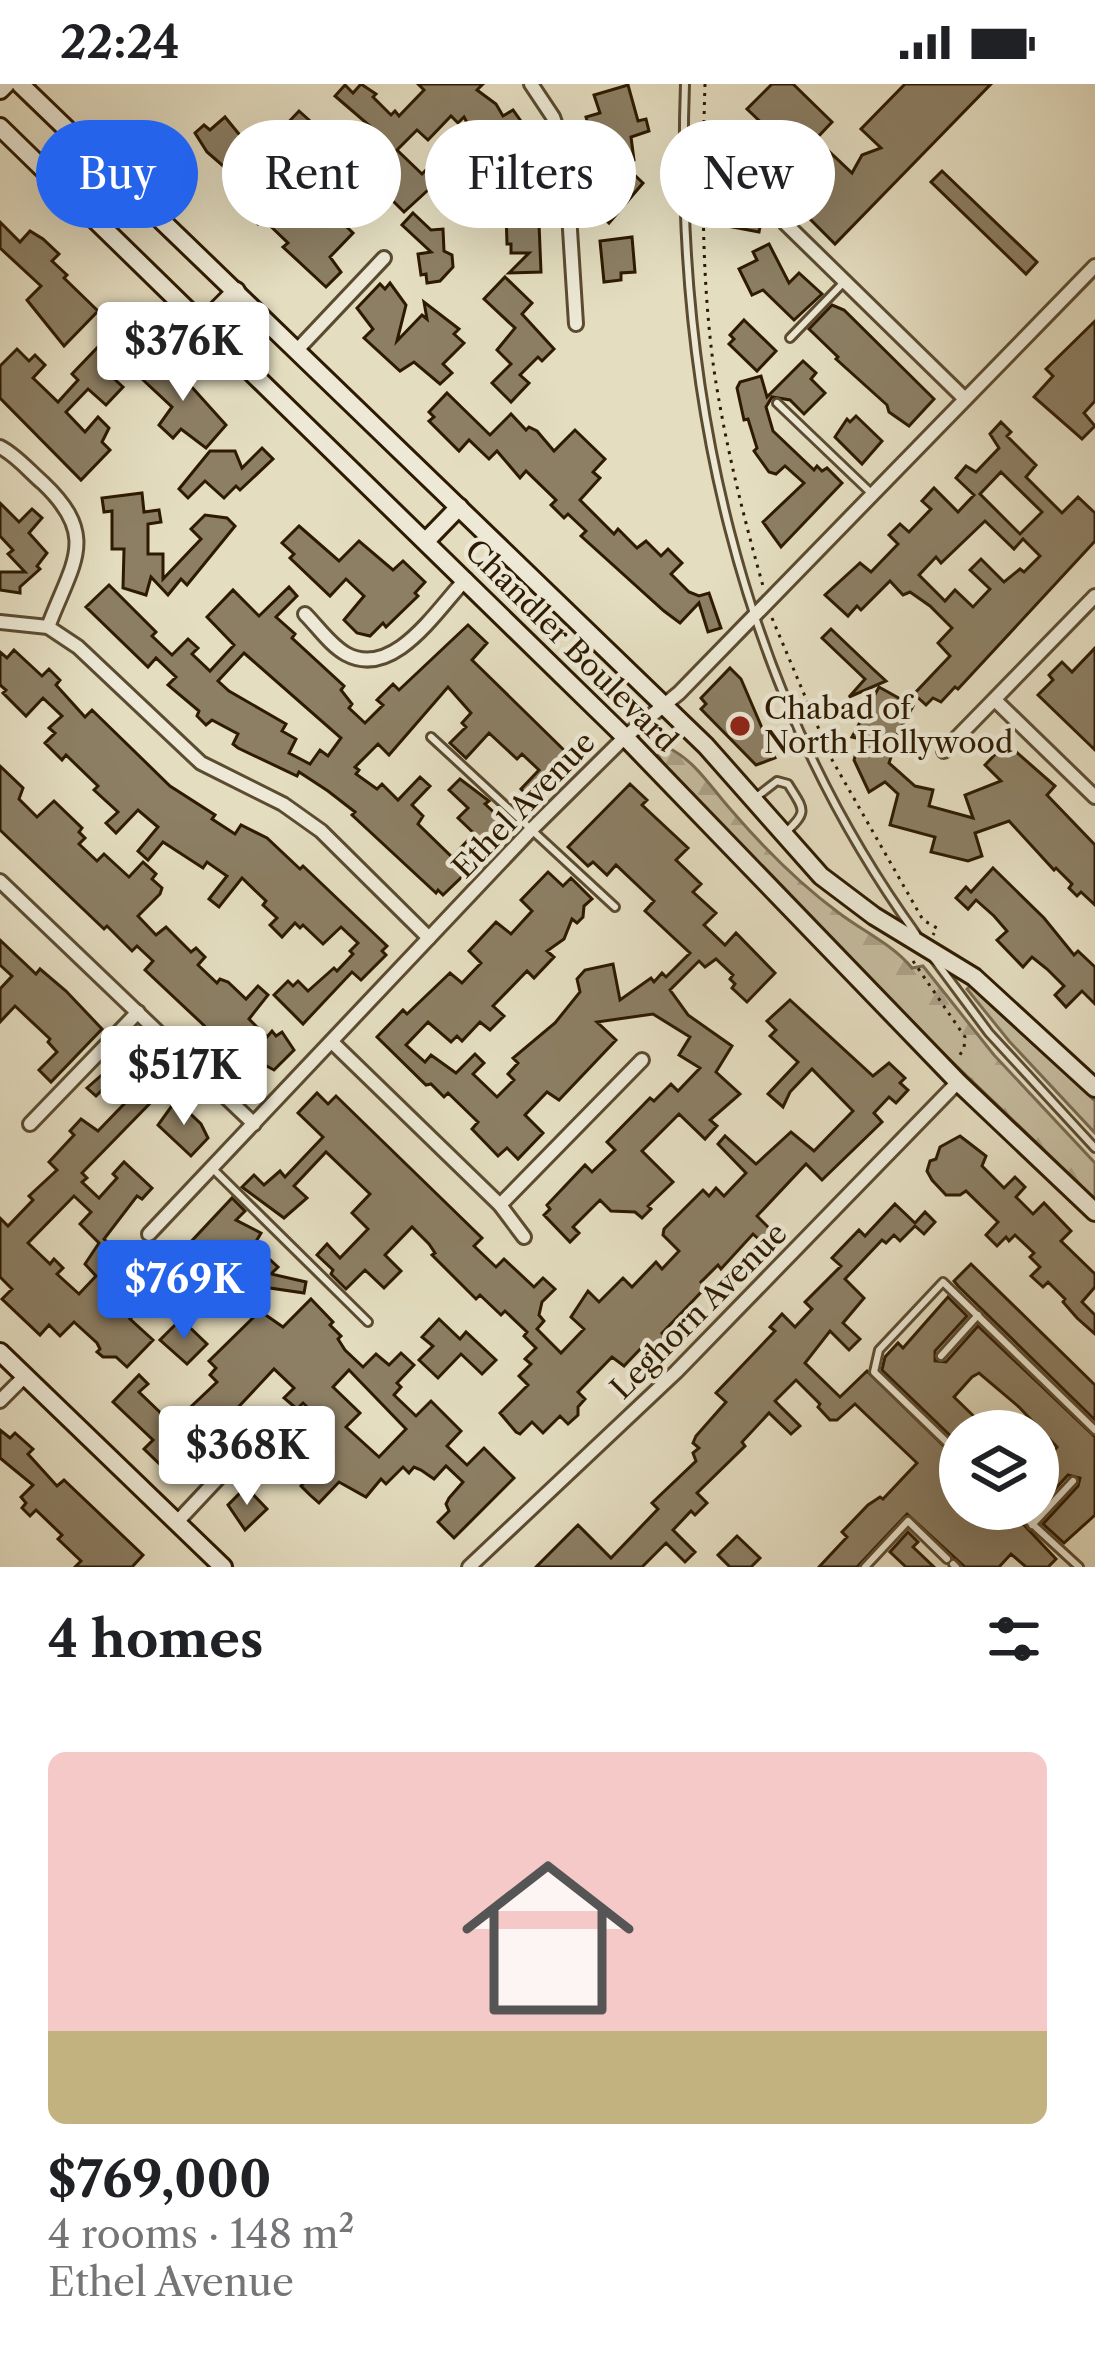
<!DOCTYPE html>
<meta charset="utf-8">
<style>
body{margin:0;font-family:"Libre Caslon Text",serif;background:#f6f6f6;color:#202124;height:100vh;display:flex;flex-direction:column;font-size:45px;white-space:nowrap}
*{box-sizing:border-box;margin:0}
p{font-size:39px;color:#757577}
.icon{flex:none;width:66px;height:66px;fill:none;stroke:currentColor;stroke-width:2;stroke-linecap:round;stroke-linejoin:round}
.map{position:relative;height:1483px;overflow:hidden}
.side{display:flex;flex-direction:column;background:#fff;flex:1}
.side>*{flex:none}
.top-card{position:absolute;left:36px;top:36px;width:1023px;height:108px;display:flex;gap:24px}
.fabs{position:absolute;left:939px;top:1326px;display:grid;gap:24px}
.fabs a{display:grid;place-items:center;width:120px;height:120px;border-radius:50%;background:#fff;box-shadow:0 12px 48px #0002;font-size:60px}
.price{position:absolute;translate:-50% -102px;padding:0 27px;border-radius:12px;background:#fff;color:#222;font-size:39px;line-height:78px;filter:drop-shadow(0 3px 6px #0008)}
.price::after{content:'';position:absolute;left:50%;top:72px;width:36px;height:27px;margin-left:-18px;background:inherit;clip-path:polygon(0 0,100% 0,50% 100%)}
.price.selected{background:#2563eb;color:#fff}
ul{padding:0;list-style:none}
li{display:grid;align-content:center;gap:24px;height:636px;padding:0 48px}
li span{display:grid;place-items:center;height:372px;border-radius:18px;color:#555}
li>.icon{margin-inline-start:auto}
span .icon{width:216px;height:216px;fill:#fffc;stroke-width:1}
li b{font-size:51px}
h2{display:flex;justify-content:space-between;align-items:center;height:144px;padding:0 48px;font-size:51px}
.pill{padding:0 42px;border-radius:54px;background:#fff;box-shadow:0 12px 48px #0002;font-size:42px;line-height:108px}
.pill.selected{background:#2563eb;color:#fff}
.status{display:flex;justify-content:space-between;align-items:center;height:84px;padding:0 60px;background:#fff;direction:ltr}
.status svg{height:33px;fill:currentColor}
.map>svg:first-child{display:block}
.forest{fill:url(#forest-firs);stroke:#796b50;stroke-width:3}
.building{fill:#8c7f64;stroke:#2d1a00;stroke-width:3;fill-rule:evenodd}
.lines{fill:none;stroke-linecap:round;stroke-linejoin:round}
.lane-casing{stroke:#5b4b30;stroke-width:12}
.street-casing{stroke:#5b4b30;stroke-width:18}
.secondary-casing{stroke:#2d1a00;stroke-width:22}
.path{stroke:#2d1a00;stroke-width:3;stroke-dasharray:3 6;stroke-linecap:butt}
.lane{stroke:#ede9d6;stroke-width:6}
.street{stroke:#ede9d6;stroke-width:12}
.secondary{stroke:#ede9d6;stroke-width:16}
.poi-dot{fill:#8f2418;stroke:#ede9d6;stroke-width:4.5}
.labels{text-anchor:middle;stroke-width:9;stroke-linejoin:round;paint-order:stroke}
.street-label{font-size:30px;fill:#2d1a00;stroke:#ede9d6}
.poi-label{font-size:30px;fill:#2d1a00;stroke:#ede9d6;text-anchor:start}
</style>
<div class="status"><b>22:24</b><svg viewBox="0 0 49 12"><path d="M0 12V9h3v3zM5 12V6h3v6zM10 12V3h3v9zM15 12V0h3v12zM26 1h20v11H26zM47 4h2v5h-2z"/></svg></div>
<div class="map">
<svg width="1095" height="1483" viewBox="0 0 1095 1483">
<defs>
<pattern id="forest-firs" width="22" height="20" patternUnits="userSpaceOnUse" patternTransform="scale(3)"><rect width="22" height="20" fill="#c5bc9f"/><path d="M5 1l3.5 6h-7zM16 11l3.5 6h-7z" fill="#aaa187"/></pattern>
</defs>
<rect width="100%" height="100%" fill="#e4ddc0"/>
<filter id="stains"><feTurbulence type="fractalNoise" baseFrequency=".00167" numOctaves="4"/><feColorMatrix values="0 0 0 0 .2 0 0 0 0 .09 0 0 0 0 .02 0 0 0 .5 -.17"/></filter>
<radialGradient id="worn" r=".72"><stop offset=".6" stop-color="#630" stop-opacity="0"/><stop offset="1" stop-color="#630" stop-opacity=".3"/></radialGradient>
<g class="forest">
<path d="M667,663C696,677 711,704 732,727C763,763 801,801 839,829C864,848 892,860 912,884L923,882L994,971L1095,1079V1115L947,973L664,681L658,671Z"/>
<path d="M970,902L1095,1017V1049L1009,957L967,905Z"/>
</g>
<g class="building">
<path d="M361,0L376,10L373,13L391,31L395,27L399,32L424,6L418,0H483L477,6L496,20L503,32L513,26L528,47L541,77L524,84L526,115H538L541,188L509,189L529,169H511V160H507L506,129L491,130L490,97H507L494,67L485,72L464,33L458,39L451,32L428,56L417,46L397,66L422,90L428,84L439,96L404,128L391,115L387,119L369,102L386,83L364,62L377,48L335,12L345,1L353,9Z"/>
<path d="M772,0H793L832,38L816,55L852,89L862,71L881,64L861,45L905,0H991L835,160L788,113L811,86L747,25Z"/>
<path d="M628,1L638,37L646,35L649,47L631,53L634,76L623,80L643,99L609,139L596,126L605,117L595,108L604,99L586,33L600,29L594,11Z"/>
<path d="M299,27L338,62L326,75L337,88L328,98L315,86L289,112L312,134L324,121L353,149L330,173L341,188L326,203L283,163L288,159L263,135L258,140L230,113L248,94L264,109L284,91L261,67Z"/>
<path d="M225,33L252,66L230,88L207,68L195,49L204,41L210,46Z"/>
<path d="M942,87L1037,178L1026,190L931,98Z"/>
<path d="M749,108L766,112L759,148L722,141L723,135L718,134L722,112L747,116Z"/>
<path d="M413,129L431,146L443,145L444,167L452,171L453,183L440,197L427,199L426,190L421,191L418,170L431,168L402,141Z"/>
<path d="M0,138L20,158L30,147L43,155L59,170L52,177L67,191L64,194L98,227L64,262L27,216L41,202L0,164Z"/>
<path d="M632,153L635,188L621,189V196L604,198L600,157Z"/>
<path d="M769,160L789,199L799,189L822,210L794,236L763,206L752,211L739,185L757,176L753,168Z"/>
<path d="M505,193L532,219L522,230L554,265L542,277L538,273L520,291L529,299L511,318L492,299L511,280L497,266L515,244L484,215Z"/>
<path d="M390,199L406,221L397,257L422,231L427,235L424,218L459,245L454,250L464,259L443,280L452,289L440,300L414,278L400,287L364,254L373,245L357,224L380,200L385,205Z"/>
<path d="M832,221L844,226L934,315L909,342L889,328L887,321L836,275L838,273L809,245Z"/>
<path d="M744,236L776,267L757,287L729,260L734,255L730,251Z"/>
<path d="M1095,237V317L1084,329L1095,342L1082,355L1034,313L1053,292L1046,285Z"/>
<path d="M116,244L133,260L110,291L123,303L106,321L88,305L66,328L85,348L98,333L109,344L102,358L110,366L81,396L0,314V282L17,265L29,277L35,271L45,281L33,294L58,318L78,296L72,290Z"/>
<path d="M162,272L192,296L189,300L226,341L206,364L181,345L173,354L159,341L172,323L141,294Z"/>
<path d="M803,277L816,289L811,295L825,309L804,330L790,316L772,313L766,323L773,347L814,386L817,382L822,387L827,384L842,399L781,463L763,438L804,399L785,382L776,390L769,388L754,367L757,364L748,335L744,336L737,304L740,298L761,292L767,313Z"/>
<path d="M447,309L490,351L511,330L526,346L529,343L537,347L554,367L575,346L605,375L593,388L600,394L580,416L614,450L618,445L637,464L646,457L661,472L668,465L682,479L671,490L689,508L699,512L709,509L721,544L708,548L699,519L680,539L664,527L581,452L586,447L568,430L564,434L551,421L556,416L526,387L520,394L497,367L489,375L469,356L459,367L429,337L434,333L429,328Z"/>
<path d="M856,332L882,357L862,380L835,353L847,335L850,338Z"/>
<path d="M1001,338L1011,348L1007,352L1036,381L1026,393L1062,429L1078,413L1095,429V457L958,605L955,603L941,618L933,614L926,621L914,610L950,572L938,559L952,544L930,522L910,508L903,511L890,497L861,526L857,522L848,532L825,511L860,479L871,488L898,460L889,451L900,440L909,448L931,425L922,417L934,404L958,428L974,411L956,394L966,382L976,388L999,364L990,350ZM1001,388L1042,428L1020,450L980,410ZM985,437L1014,465L1023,455L1040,472L1024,488L1020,485L1004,498L981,475L970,486L990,505L973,523L955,506L945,517L919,491L936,473L941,479Z"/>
<path d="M262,364L273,375L240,406L236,402L224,414L205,397L188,414L179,405L210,367H235L242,384Z"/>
<path d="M142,409L144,428L159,426L161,438L148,440V470H163V495L201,455L191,445L205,431L227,434L235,442L187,501L181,495L168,511L151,493L146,511L123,504L124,465H112V427L104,428L102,414Z"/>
<path d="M0,419L19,438L32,425L42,434L29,449L47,469L37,482L40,485L20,503V509L0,506V488H25L8,470L13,466L0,452Z"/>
<path d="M299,442L339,477L359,457L393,486L403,477L425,498L415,509L418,512L386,543L383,539L370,552L357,549L344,536L364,512L346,495L330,512L290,474L294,470L282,459Z"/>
<path d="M109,501L156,548L152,552L172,571L188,555L198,564L192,570L210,587L234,561L207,533L233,506L259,532L289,503L297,512L276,533L295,550L292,554L344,602L341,606L352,620L349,624L365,639L383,621L377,616L393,600L399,606L468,541L487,559L472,576L569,671L554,687L558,691L531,715L521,705L539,686L522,670L517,675L489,649L466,674L450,659L466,643L462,639L471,629L448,603L389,671L378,660L355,683L359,686L356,690L377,705L382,700L398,716L420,693L430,702L412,721L423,732L418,740L452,773L470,754L481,764L465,781L469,786L443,811L438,806L436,809L352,731L355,728L328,707L299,688L297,692L238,664L233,660L238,650L212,636L206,641L197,632L199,627L168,601L176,593L156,574L148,583L86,523ZM244,569L341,654L328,672L320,666L310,680L289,669L296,655L282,647L286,640L229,607L218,597Z"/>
<path d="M831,545L874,586L886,597L849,613L865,595L822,554Z"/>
<path d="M1095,564V666L1038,611L1053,596L1049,591L1062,578L1072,588Z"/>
<path d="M14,566L42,592L49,585L60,596L56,601L85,633L92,626L170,702L215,731L212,735L235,750L241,741L267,754L300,785L303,782L387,862L382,867L386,871L361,896L352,888L303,940L274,911L288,897L293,902L298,897L308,907L334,884L337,887L353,870L350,867L358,859L341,843L323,860L303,841L300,844L295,839L282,853L270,841L277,834L263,821L266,817L242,794L219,823L209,815L227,792L207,778L203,784L163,758L148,776L138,767L158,743L138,726L116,749L106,739L118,728L94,706L98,702L66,671L62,676L45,659L55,649L49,644L62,632L43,614L26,632L3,609L6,606L0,601V568L7,574Z"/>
<path d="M730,584L741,595L775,674L756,681L701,625L706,620L701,614Z"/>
<path d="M879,603L913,622L892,660L895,661L889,679L915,702L933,706L929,722L973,734L965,711L1001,697L985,681L1006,659L1055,702L1047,711L1095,761V821L1081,808L1077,812L1069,804L1072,800L1056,784L1054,786L1009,737L975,749L982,772L968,777L931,768L935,753L890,741L898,710L885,698L869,708L854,676L860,655L852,653Z"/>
<path d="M0,682L23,704L19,715L37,733L54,717L82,744L79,748L85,754L79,760L97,777L104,770L129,793L143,778L156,790L152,795L162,804L160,810L138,832L156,851L166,843L191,868L196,864L205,873L198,881L217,899L220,895L228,898L246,915L258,902L268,911L249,935L267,953L272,947L276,952L282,948L294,966L274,986L263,980L253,990L247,986L214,945L211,948L145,886L153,877L137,862L132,867L107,842L104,845L0,746Z"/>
<path d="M460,695L489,717L485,720L502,736L482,757L458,734L468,724L449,706Z"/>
<path d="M630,700L647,716L642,721L688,764L676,776L701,800L693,808L716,829L704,841L725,861L736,849L775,889L747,918L732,904L735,900L730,895L733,891L716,875L705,883L699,877L670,906L688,931L732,962L716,988L740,1010L710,1036L717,1042L705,1055L679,1030L642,1067L673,1098L648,1122L651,1125L642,1134L635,1128L611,1127L600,1116L573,1143L579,1149L570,1158L544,1131L550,1125L547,1121L585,1081L592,1088L615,1066L607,1058L650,1014L654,1017L671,1000L678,1007L700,984L679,971L690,953L653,930L597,938L616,956L559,1016L547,1008L525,1031L543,1049L518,1075L507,1064L498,1072L472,1045L478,1038L448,1009L444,1013L431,1000L426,1001L377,953L403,926L407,930L450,889L462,899L481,879L469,867L496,838L511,850L532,827L521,816L548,788L563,802L571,794L592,815L584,822L583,833L577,839L572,835L564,855L547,867L554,873L534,894L527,887L493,922L504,932L490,946L480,938L462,957L457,952L451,958L428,938L406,961L425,978L431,971L456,989L475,970L484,979L473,990L497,1013L514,996L508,990L518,979L513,974L555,939L580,908L577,895L585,886L613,880L620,916L651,894L654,898L662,889L666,893L690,869L645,827L654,817L616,781L607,791L593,778L588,782L568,763Z"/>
<path d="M993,784L1044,834L1074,871L1078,867L1095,883V920L1082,907L1066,923L1055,911L1064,902L1047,885L1032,873L1023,883L997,856L1007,847L994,832L976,816L968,825L956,814L966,803L971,808Z"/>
<path d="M0,856L36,890L40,885L66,907L102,945L51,998L39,986L57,968L48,958L50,955L15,922L0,938V905L12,892L0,881Z"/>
<path d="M790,916L873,992L889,979L905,994L900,999L908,1006L896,1019L889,1013L874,1029L882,1038L822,1096L806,1080L757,1132L774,1149L764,1160L753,1150L721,1185L718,1181L701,1198L706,1203L662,1249L665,1253L654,1265L647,1258L624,1282L612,1273L578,1308L585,1315L578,1323V1331L568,1340L560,1332L543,1349L532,1338L520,1350L516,1348L500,1329L528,1301L519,1292L531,1280L525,1275L536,1264L524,1252L527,1248L505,1227L501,1231L480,1211L476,1215L432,1171L435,1169L429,1160L412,1143L385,1171L401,1187L384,1204L365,1186L346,1205L331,1190L333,1186L317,1171L327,1160L340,1174L368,1145L352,1129L370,1110L326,1068L294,1102L307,1114L284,1134L242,1103L254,1091L264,1101L280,1087L285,1093L323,1053L298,1029L317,1009L328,1020L336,1012L482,1154L474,1162L496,1183L504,1175L534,1203L543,1194L555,1205L542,1218L539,1231L544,1237L537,1245L561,1269L584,1245L571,1233L588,1207L599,1218L623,1194L632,1203L656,1178L662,1185L679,1167L663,1151L664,1145L703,1106L709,1112L716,1104L724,1112L746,1089L718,1060L725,1052L756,1080L791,1048L814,1067L853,1027L812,985L790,1008L783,1023L768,1010L798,978L770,952L776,946L767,937Z"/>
<path d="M121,974L134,982L137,979L147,989L143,993L160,1009L82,1089L87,1094L82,1098L99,1114L117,1094L113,1090L124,1078L152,1104L142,1115L137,1112L104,1155L160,1206L130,1235L153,1256L127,1283L116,1273H103L97,1268L100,1265L97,1259L74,1238L60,1252L49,1241L40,1251L2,1215L12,1205L0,1193V1134L8,1142L33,1116L29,1112L57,1086L49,1078L74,1051L70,1047L81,1035L98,1047L124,1020L106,1002L96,1012L87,1004ZM74,1112L91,1128L80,1140L99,1159L85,1180L96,1192L79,1210L57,1190L63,1184L54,1175L50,1180L28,1159Z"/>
<path d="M176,1016L201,1040L208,1054L191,1072L158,1041Z"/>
<path d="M960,1052L986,1072L982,1082L1004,1104L1015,1093L1025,1103L1016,1113L1033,1130L1044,1119L1071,1147L1061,1157L1095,1190V1203L1082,1218L1095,1231V1250L1077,1234L1063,1218L1065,1215L1048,1198L1043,1203L1031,1192L1040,1183L1030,1173L1034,1169L1015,1151L1009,1157L1006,1153L997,1162L986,1151L998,1138L966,1107L960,1111H946L932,1096L927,1087L930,1077L936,1075L940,1063Z"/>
<path d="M232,1114L245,1127L236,1136L261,1149L254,1161L278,1183L271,1190L306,1198L304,1209L270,1204L234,1171L194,1213L198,1217L187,1228L155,1196Z"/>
<path d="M895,1120L915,1139L925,1128L935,1138L924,1150L915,1142L900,1157L894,1151L886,1159L882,1156L845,1195L864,1214L843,1239L860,1255L849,1266L830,1247L805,1279L840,1313L867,1287L960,1378V1425H1009L1056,1475L1048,1483H1026L1011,1470L999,1483H965L907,1430L857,1483H819L847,1453L842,1448L868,1421L880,1413L883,1415L917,1379L855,1320L837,1336H830L818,1323L820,1320L796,1296L775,1317L800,1342L791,1350L769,1329L742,1358L745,1362L697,1409L707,1419L695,1431L691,1427L673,1446L695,1468L685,1478L666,1459L642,1483H536L578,1441L611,1474L658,1425L652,1419L696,1377L693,1369L699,1364L693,1359L696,1352L726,1318L716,1309L775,1247L770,1243L782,1230L795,1243L812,1225L805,1218L841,1182L832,1174L859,1146L865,1152Z"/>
<path d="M971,1180L1095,1301V1336L958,1202L954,1197Z"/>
<path d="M948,1213L967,1232L935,1267V1277L946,1278L978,1242L1095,1353V1431L1064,1459L1043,1440L1078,1402L1080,1394L1068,1391L1038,1424V1387L1057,1363L1019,1323L979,1289L972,1293L954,1313L989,1347H960V1361L882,1286L885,1273L898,1259L903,1264Z"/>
<path d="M311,1215L333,1238L330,1241L341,1252L338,1255L345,1266L363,1283L376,1270L389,1281L401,1269L414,1281L397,1299L401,1303L394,1311L416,1332L431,1317L461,1347L447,1362L467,1381L484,1364L514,1394L454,1454L438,1438L449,1427L446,1420L449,1414L463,1398L446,1382L434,1395L421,1386L414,1383L409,1389L403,1383L386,1400L381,1395L366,1413L339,1398L319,1419L310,1411L301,1402L333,1368L316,1352L326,1341L303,1319L297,1325L284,1314L294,1304L274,1285L229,1333L236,1341L189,1391L179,1382L171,1391L144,1365L153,1356L113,1318L139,1291L148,1300L139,1308L168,1336L175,1329L179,1334L217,1298L210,1291L216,1284L209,1277L260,1227L283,1243ZM349,1286L406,1345L379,1373L346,1343L360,1329L333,1303Z"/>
<path d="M181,1235L207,1260L187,1280L160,1256Z"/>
<path d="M439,1235L460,1255L466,1248L496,1276L482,1290L461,1270L438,1294L419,1276L433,1262L422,1253Z"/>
<path d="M0,1346L10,1354L15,1349L33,1365L28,1370L57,1402L64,1396L143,1471L132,1483H75L81,1477L58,1455L62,1451L36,1426L30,1432L22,1424L26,1419L21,1413L33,1401L0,1374Z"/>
<path d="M246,1403L267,1425L245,1446L228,1421Z"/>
<path d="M908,1448L918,1458L913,1463L934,1483H906L890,1468Z"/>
<path d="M737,1452L760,1474L751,1483H730L718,1471Z"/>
</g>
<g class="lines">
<g class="lane-casing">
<g id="lane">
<path d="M685,0C674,301 737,602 916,850"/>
<path d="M790,254L845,197"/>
<path d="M777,319L870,408"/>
<path d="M431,653L615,823"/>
<path d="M755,714L777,697L788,700C804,726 809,727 785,749"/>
<path d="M934,875L989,949L1095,1064"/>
<path d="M212,1084L368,1238"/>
<path d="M941,1272L978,1231"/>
<path d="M960,1371L874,1288L879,1266L943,1198L1095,1346"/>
<path d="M1016,1425L1079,1483"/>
<path d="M1032,1441L1073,1397"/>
<path d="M953,1480L956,1483"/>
<path d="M865,1483L908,1437L947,1475"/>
</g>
</g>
<g class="street-casing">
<g id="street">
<path d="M531,0L553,33L565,67L576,240"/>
<path d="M785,139L965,315"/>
<path d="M297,266L384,174"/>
<path d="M0,363C16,371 29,387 43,399C100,453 72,479 48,543"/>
<path d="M305,530C318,543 330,561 346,570C394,596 437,525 466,495"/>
<path d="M0,538L48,543L78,563L201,679L283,720L321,747L429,854"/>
<path d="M996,617L1095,713"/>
<path d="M944,667L1095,512"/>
<path d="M0,797L254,1040"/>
<path d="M333,959L500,1121L524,1153"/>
<path d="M30,1040L138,928"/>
<path d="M500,1121L642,976"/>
<path d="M149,1150L532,745L625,653L679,609L1095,182"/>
<path d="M0,1317L25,1292"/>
<path d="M177,1438L268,1341"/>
<path d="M469,1483L676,1288L958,998"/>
</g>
</g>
<g class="secondary-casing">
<g id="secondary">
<path d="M20,0L706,662L821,792L874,832L974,893L1095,1004"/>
<path d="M0,6L6,0"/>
<path d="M0,43L625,653L958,998L1095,1128"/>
<path d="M203,240L236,207"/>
<path d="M426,457L459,423"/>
<path d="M0,1268L223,1483"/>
</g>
</g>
<g class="path">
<path d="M705,0C702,95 701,191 714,286C725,359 743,431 763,502"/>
<path d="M772,534L831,674L923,836L937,844L933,851"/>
<path d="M913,877L965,953L964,964L958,974"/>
</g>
<use href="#lane" class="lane"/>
<use href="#street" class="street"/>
<use href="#secondary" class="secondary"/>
</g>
<circle class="poi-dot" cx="740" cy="642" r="12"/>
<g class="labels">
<g class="street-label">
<text transform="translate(571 562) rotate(45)" y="10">Chandler Boulevard</text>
<text transform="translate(524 721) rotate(-46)" y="10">Ethel Avenue</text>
<text transform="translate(699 1227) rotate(-45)" y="10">Leghorn Avenue</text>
</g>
<g class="poi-label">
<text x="764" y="635">Chabad of<tspan x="764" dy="34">North Hollywood</tspan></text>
</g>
</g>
<rect width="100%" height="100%" filter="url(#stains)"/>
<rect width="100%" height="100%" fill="url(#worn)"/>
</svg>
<div class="fabs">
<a><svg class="icon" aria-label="layers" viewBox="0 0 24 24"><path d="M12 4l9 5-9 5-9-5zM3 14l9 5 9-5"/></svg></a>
</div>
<b class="price" style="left:183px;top:320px">$376K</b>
<b class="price" style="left:184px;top:1044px">$517K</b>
<b class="price selected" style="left:184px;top:1258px">$769K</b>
<b class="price" style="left:247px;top:1424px">$368K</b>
<div class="top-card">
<a class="pill selected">Buy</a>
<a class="pill">Rent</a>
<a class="pill">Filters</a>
<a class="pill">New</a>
</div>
</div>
<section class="side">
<h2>4 homes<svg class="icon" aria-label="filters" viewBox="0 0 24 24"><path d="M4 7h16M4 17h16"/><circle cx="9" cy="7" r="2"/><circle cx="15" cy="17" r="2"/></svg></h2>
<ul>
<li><span style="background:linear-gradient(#f6c9c9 75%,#c2b280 0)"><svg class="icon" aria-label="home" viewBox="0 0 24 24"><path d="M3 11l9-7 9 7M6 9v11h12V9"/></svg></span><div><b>$769,000</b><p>4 rooms · 148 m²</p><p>Ethel Avenue</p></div></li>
</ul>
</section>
